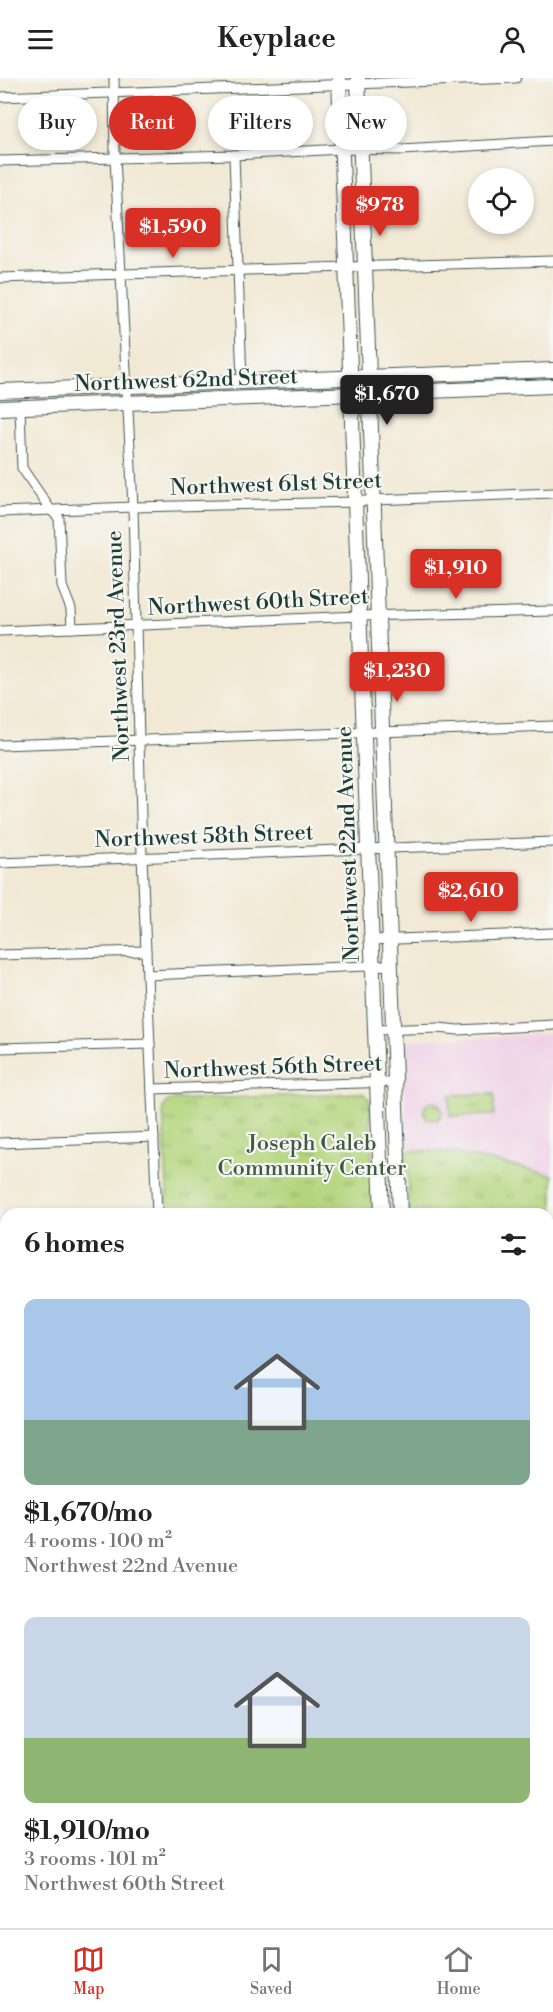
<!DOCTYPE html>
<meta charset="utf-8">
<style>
body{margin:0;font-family:"Libre Bodoni",serif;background:#f6f6f6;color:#222;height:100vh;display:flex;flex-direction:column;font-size:22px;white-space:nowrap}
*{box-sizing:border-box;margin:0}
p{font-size:20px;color:#767676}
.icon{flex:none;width:33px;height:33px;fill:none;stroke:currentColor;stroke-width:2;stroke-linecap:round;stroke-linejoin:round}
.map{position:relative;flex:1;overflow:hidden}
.panel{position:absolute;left:0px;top:1130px;width:554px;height:722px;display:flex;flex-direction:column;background:#fff;border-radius:18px 18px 0 0;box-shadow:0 3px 9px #0003}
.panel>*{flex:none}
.hud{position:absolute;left:18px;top:18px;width:518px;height:54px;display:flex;gap:12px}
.fabs{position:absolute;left:468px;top:90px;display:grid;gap:12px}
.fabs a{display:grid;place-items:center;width:66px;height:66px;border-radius:50%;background:#fff;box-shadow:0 3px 9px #0003;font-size:30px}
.price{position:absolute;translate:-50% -51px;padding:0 14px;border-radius:6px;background:#d93025;color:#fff;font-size:20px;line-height:39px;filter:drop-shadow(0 2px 3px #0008)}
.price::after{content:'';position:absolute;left:50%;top:36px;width:18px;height:14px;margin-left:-9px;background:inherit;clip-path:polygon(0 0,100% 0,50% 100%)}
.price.current{background:#222;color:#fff}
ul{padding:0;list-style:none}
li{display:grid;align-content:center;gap:12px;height:318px;padding:0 24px}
li span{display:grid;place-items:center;height:186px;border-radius:12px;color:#555}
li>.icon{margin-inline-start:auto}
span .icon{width:108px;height:108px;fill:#fffc;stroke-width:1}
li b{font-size:26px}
h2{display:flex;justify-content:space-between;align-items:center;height:72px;padding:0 24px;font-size:26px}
.tag{padding:0 21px;border-radius:27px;background:#fff;box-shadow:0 3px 9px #0003;font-size:21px;line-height:54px}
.tag.current{background:#d93025;color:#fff}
header{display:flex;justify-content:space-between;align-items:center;height:78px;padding:0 24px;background:#fff;font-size:27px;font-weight:700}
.tabs{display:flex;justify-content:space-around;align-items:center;height:84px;border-top:2px solid #e0e0e0;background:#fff;font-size:16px;color:#767676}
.tabs a{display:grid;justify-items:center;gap:3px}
.tabs .current{color:#d93025}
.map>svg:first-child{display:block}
.built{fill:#efd0e6}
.park{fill:url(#park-tufts);stroke:#6a8958;stroke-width:1.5}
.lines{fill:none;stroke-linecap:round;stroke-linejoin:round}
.street-casing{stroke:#3f574c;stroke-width:11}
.secondary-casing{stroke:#3f574c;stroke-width:16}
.street{stroke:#fff;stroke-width:9}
.secondary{stroke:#fff;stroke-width:14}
.labels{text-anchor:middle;stroke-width:4.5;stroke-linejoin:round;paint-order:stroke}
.street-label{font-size:22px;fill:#1f3d34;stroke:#f6f6f2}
.park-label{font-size:22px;fill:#3d5b43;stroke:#f6f6f2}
</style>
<header><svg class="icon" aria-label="menu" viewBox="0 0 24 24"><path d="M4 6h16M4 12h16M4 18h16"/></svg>Keyplace<svg class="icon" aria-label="person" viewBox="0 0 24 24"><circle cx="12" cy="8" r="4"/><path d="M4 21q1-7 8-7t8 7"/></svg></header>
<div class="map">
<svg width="553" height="1850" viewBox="0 0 553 1850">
<defs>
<pattern id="park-tufts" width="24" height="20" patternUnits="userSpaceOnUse" patternTransform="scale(1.5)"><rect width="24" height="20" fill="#b4d57d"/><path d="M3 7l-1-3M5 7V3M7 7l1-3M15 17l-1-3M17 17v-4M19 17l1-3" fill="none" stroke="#92ae67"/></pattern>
</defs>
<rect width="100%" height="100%" fill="#f6f6f2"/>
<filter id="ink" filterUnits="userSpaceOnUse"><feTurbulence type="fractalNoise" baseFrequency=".0167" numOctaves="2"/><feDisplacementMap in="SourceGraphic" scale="12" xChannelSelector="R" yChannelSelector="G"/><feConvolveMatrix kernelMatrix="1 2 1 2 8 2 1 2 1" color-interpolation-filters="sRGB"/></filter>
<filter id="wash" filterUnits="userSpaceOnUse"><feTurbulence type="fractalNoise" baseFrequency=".008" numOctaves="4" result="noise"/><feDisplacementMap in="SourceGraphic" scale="24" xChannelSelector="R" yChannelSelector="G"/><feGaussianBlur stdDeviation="1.35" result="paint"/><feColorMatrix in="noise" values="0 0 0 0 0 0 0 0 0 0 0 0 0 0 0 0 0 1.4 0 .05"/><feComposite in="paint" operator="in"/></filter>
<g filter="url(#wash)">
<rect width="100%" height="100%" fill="#f2e9d5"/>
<g class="built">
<path d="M553,956V1097L449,1074L407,1072L403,968L406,964L411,962Z"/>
<path d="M0,1733H6V1845H175V1850H0Z"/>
</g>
<g class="park">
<path d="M363,1015L370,1022L374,1135H168L163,1029L166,1024L171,1022Z"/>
<path d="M494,1016V1037L450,1038V1017Z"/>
<circle cx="433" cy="1033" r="9"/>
<path d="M407,1072L449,1074L553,1097V1217H548V1136L409,1135Z"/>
<rect x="548" y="1430" width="5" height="172"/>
</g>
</g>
<g filter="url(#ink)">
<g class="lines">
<g class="street-casing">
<g id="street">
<path d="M114,0L115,80L133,429L142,778L157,1136"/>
<path d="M0,19L516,0"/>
<path d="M234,77L242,304"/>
<path d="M0,83L234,77L342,71L402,72L553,63"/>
<path d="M0,200C184,194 369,188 553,183"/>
<path d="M20,329L22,390L50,431L59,440L62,508L71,531L72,550"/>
<path d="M0,434L133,429L356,424L374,422L553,415"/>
<path d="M0,553L360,538L553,533"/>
<path d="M0,667L553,648"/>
<path d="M0,785L553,764"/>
<path d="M371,862L553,855"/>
<path d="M0,877L146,873"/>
<path d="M147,897L391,887"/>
<path d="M375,952L439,950L458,952L553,947"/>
<path d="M0,970L150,966"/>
<path d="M152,1011L396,1004"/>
<path d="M0,1065L154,1059"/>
<path d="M0,1156H6"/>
<path d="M0,1348L6,1347"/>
<path d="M548,1421H553"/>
<path d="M0,1441H6"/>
<path d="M0,1604L6,1603"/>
<path d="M548,1608H553"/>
<path d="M548,1702H553"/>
<path d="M0,1721H6"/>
<path d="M548,1796H553"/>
<path d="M186,1845V1850"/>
</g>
</g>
<g class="secondary-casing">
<g id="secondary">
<path d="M339,0L382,1136"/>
<path d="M358,0L400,1136"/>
<path d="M0,313L553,292"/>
<path d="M0,330L553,308"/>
<path d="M548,1232H553"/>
<path d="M0,1251H6"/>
<path d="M410,1845V1850"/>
<path d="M428,1845V1850"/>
</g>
</g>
<use href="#street" class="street"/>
<use href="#secondary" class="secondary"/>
</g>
</g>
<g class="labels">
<g class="street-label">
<text transform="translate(186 301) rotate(-2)" y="8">Northwest 62nd Street</text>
<text transform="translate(276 405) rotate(-2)" y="8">Northwest 61st Street</text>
<text transform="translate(258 523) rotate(-3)" y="8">Northwest 60th Street</text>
<text transform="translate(117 568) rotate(-92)" y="8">Northwest 23rd Avenue</text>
<text transform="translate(204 757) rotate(-2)" y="8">Northwest 58th Street</text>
<text transform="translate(347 766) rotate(-92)" y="8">Northwest 22nd Avenue</text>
<text transform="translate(273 988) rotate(-2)" y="8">Northwest 56th Street</text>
</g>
<g class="park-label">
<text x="312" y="1072">Joseph Caleb<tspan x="312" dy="25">Community Center</tspan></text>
</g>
</g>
</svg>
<div class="fabs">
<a><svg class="icon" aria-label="locate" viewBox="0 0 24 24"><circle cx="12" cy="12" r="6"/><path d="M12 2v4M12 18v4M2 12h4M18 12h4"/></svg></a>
</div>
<b class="price" style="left:380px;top:159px">$978</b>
<b class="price" style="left:173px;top:181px">$1,590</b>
<b class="price current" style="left:387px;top:348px">$1,670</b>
<b class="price" style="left:456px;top:522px">$1,910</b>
<b class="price" style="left:397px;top:625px">$1,230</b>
<b class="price" style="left:471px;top:845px">$2,610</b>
<div class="hud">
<a class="tag">Buy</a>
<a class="tag current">Rent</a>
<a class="tag">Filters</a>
<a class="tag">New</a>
</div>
<section class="panel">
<h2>6 homes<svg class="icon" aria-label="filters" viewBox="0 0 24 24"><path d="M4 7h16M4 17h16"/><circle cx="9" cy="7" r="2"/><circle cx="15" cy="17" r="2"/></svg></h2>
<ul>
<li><span style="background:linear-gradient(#a9c7e8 65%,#7fa58c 0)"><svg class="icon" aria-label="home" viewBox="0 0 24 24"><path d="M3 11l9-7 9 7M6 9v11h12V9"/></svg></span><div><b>$1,670/mo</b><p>4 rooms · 100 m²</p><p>Northwest 22nd Avenue</p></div></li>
<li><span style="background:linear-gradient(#c9d6e8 65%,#8fb573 0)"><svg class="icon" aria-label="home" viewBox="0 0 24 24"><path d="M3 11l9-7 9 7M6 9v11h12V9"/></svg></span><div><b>$1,910/mo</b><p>3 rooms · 101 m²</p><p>Northwest 60th Street</p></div></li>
</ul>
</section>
</div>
<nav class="tabs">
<a class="current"><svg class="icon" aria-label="map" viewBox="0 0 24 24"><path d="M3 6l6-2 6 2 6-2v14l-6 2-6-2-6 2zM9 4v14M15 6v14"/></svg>Map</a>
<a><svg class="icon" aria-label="saved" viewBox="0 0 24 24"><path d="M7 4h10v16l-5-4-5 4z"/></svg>Saved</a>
<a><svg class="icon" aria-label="home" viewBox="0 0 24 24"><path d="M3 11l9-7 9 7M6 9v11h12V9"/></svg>Home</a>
</nav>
